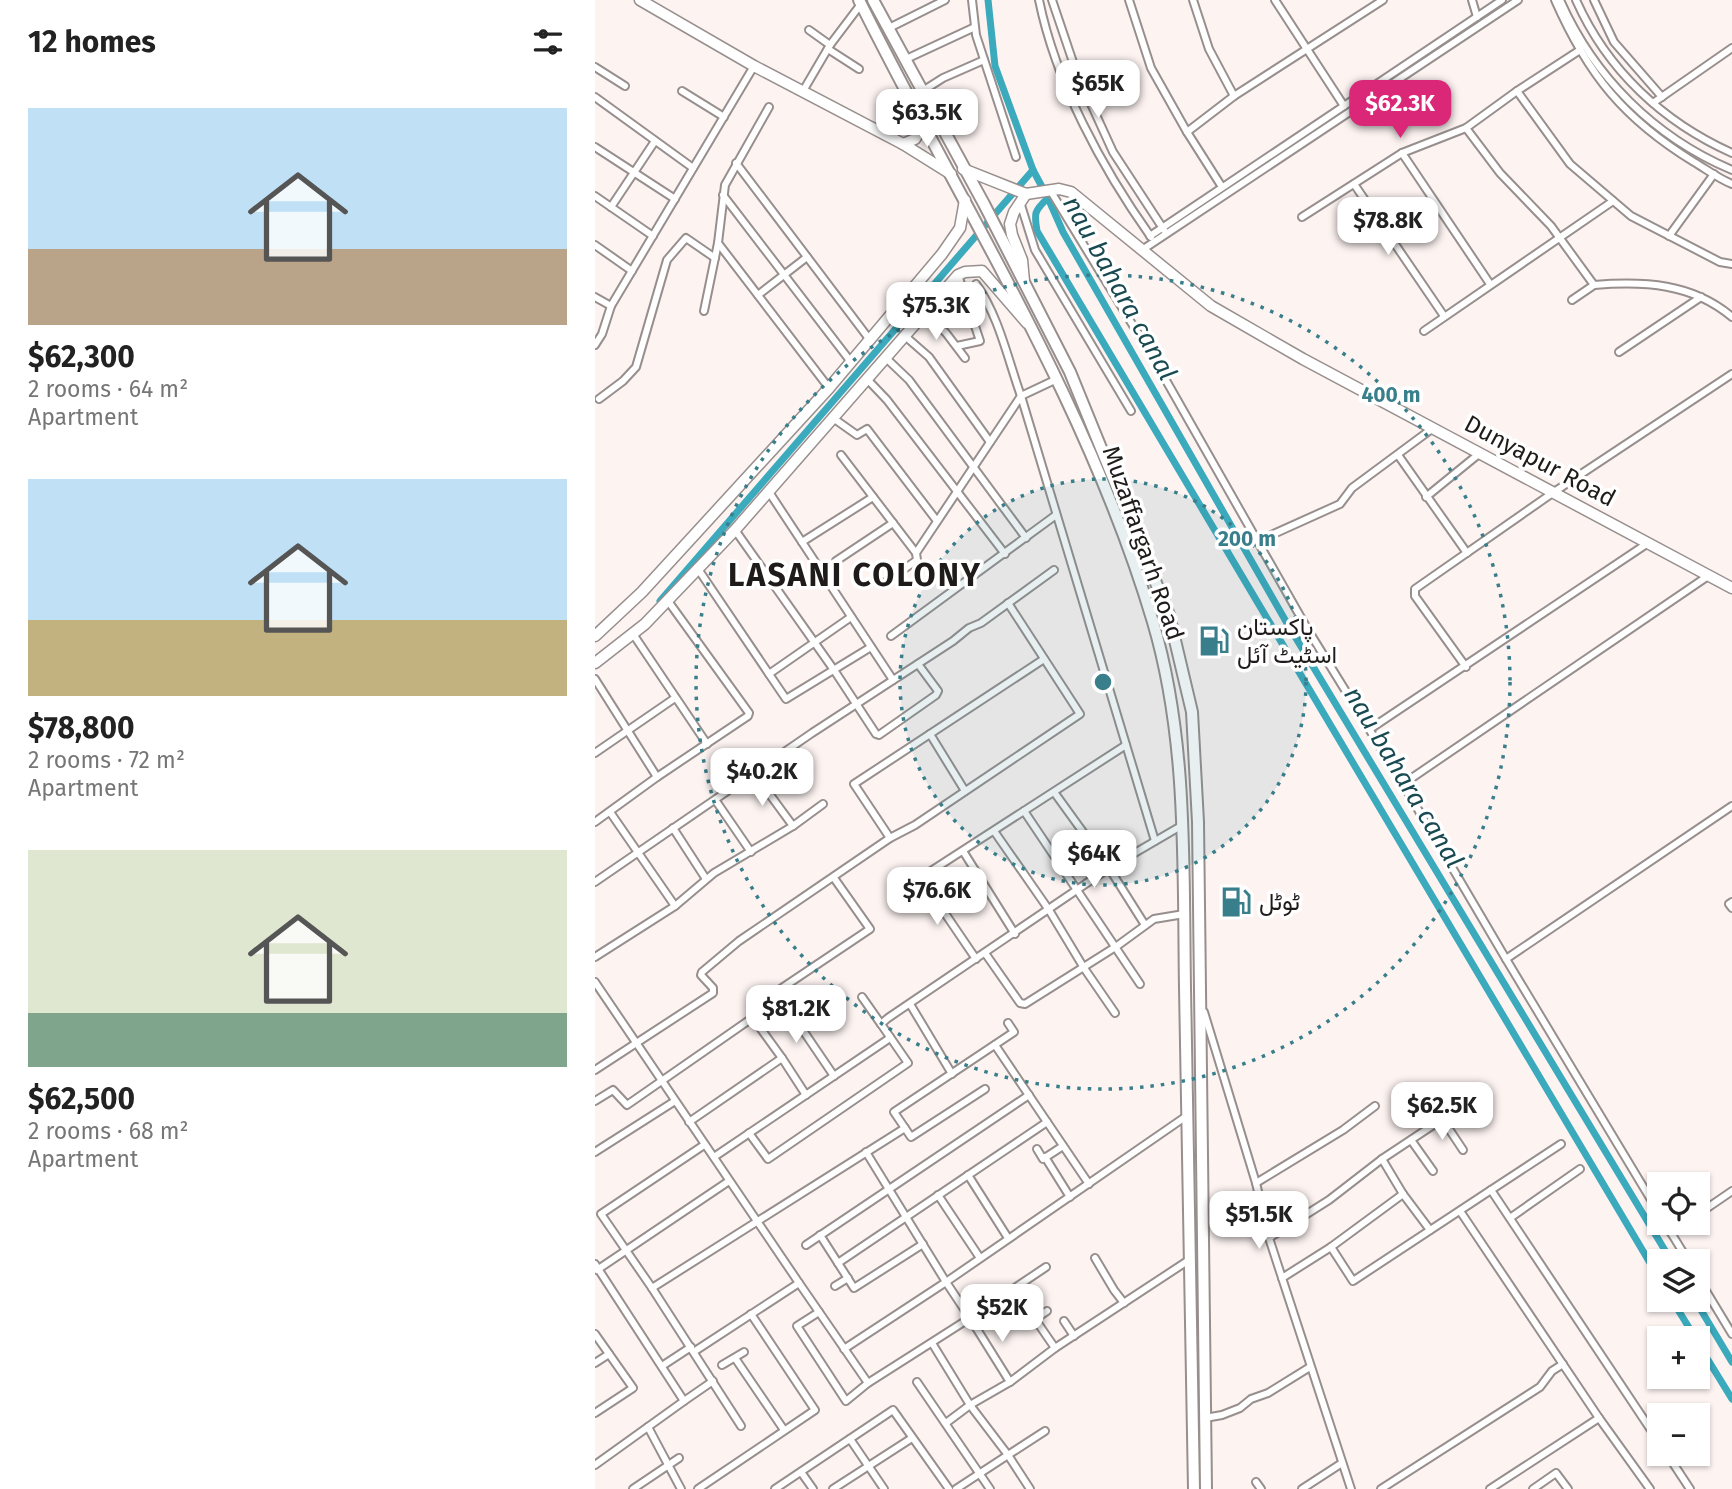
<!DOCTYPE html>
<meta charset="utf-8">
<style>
body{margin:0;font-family:"Fira Sans",Vazirmatn,sans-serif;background:#f2f2f2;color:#222;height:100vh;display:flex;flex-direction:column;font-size:26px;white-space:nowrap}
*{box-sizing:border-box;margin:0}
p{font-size:23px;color:#767676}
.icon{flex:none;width:38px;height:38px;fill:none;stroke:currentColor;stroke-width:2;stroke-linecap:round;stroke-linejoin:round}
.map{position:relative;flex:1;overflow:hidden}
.details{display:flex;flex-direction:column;background:#fff;width:595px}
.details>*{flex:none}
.fabs{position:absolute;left:1052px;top:1172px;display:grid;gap:14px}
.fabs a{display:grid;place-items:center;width:63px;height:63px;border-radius:0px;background:#fff;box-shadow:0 2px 5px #0004;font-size:35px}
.price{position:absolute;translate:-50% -60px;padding:0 16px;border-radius:14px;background:#fff;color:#222;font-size:23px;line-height:46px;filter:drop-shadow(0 2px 4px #0008)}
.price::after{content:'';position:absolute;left:50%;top:42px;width:21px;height:16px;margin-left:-10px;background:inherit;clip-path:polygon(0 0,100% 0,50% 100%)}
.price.on{background:#db2777;color:#fff}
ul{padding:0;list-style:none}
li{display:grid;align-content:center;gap:14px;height:371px;padding:0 28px}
li span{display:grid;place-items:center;height:217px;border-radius:0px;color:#555}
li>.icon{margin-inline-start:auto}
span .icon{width:126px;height:126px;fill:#fffc;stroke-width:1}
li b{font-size:30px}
h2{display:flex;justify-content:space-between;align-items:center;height:84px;padding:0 28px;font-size:30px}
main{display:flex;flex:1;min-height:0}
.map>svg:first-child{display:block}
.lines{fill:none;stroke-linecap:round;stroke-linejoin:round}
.canal{stroke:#3baabd;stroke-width:7}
.street-casing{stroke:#978f8d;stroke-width:10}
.secondary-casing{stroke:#978f8d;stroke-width:13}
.primary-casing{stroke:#978f8d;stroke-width:14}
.street{stroke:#fff;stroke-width:6}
.secondary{stroke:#fff;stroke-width:10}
.primary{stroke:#fff;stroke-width:10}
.ring{fill:none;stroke:#387e8b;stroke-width:3.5;stroke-dasharray:3.5 7}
.labels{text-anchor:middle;stroke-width:7;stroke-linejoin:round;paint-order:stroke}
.street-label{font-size:24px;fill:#1e1b1a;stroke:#fff}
.poi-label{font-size:24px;fill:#1e1b1a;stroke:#fff;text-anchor:start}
.water-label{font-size:26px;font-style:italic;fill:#194951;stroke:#fff}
.district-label{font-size:32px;font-weight:bold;letter-spacing:2px;fill:#1e1b1a;stroke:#fff}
.centre{fill:#387e8b;stroke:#fff;stroke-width:3.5}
.ring-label{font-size:21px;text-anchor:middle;font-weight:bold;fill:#387e8b;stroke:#fff;stroke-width:7;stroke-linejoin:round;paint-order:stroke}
</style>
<main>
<section class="details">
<h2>12 homes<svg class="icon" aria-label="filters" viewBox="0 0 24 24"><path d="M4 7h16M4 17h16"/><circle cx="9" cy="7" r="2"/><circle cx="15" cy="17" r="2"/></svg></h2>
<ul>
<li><span style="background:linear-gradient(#bfe0f5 65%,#b9a48a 0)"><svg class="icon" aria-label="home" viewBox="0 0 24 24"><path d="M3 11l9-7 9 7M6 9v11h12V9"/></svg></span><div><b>$62,300</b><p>2 rooms · 64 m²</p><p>Apartment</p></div></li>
<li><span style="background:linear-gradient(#bfe0f5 65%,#c2b280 0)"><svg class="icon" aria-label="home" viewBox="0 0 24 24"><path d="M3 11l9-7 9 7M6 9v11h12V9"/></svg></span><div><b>$78,800</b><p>2 rooms · 72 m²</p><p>Apartment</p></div></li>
<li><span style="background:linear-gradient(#dfe7d0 75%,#7fa58c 0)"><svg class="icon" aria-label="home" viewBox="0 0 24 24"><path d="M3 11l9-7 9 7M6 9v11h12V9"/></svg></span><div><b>$62,500</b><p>2 rooms · 68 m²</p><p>Apartment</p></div></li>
</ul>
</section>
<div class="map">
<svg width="1137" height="1489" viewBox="0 0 1137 1489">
<rect width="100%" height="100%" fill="#fdf4f2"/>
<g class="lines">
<g class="canal">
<path d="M393,0L400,66L438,170L453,198L468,232L693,625L1077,1262"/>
<path d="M453,198C439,211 439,213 442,231L1064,1278"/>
<path d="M65,601L438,170"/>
<path d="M1077,1300L1101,1339"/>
<path d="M1100,1300L1137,1362"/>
<path d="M1102,1342L1137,1399"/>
</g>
<g class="street-casing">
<g id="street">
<path d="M377,0L381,35L421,157"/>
<path d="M444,0C461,83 507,168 556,237"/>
<path d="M457,0L481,71L518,152L569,230"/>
<path d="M534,0L556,68L592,132L639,96L614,49L598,0"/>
<path d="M680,0L749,106"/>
<path d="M877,0L882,17"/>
<path d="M960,0C993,75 1029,119 1099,162C1111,169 1124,179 1137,184"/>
<path d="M965,0C999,77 1059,137 1137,170"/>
<path d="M981,0C1012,70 1068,122 1137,153"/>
<path d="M999,0L1019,42L1067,97"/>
<path d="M292,29L350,0"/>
<path d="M214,30L235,45"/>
<path d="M233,49L264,69"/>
<path d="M985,50L922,91L975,164L1036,216L1125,262L1137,264"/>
<path d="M309,60L380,27"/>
<path d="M0,67L30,86"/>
<path d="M87,91L129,117"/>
<path d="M208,91L235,45L266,4"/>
<path d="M326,92L348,78L389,60"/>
<path d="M639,96L788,0"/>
<path d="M0,97L98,168"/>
<path d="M1058,103L1137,48"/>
<path d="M871,128L905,173L956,226L999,285L977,300"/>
<path d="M592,132L627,187"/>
<path d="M0,147L80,199"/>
<path d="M807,153L895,284"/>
<path d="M141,163L275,340"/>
<path d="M759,184L849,316"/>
<path d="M455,190L564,368L713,630L808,784L911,959L1064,1213"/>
<path d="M128,195L256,362"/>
<path d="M0,196L58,236"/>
<path d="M425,202L440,250L536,411"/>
<path d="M16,207L60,141"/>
<path d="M707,217L807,153L871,128L922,91"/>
<path d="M555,236L907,0"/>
<path d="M1074,236L1119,174"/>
<path d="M123,243L234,388"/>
<path d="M0,245L37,271"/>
<path d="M547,250L923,0"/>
<path d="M381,284C404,316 413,360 426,396L560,841"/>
<path d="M999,285C1049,281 1097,283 1137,317"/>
<path d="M163,295L212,257"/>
<path d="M0,297L16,306L159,66"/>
<path d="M109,311L123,243L130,185L174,107"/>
<path d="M330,312L351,333L370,358"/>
<path d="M829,331L1018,201"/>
<path d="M310,336L334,357L395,442"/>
<path d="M0,345L7,334L16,306"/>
<path d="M362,346L385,341L363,275"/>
<path d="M1024,352L1106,297"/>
<path d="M291,358L314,380L431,538"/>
<path d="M272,379L292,400L410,554"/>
<path d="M4,399L28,381L41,367L72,260L91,238L120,258"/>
<path d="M238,418L262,435L272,429L342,521"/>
<path d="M246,455L321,553"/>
<path d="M803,455L872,553"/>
<path d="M174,492L298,680"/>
<path d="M831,497L885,453"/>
<path d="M140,530L239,670L281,734L284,735L341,695L343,691L323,664"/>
<path d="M663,541L745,504L757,488L838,428"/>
<path d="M207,542L278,497"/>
<path d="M241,561L298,523"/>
<path d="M103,569L191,699L276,647"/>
<path d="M292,581L322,560L321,553L426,396L462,379"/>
<path d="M38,634L112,744"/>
<path d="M296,636L461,515"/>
<path d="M871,667L820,596V589L959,492L1137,374"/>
<path d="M174,674L256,617"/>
<path d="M0,679L62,777"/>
<path d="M775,729L1053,543"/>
<path d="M335,734L370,791"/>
<path d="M0,753L80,698"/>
<path d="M159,773L198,826"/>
<path d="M808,784L1113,576"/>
<path d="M459,792L514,868L550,925"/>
<path d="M121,801L156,852"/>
<path d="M429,811L545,984"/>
<path d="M15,812L80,906"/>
<path d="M0,822L62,777L153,716L154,713L73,601"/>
<path d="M78,828L111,879"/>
<path d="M399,831L454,910L489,968L520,1013"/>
<path d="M295,838L259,784L449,659"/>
<path d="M368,851L420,934"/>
<path d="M326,878L381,959"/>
<path d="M0,882L217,733L358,641L374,628L386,623L459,570"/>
<path d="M302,893L531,745"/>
<path d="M1137,902L1134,904L1137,908"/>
<path d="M390,953L425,1003L430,1004L522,946L559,919L589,914"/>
<path d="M0,957L80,906L119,873L198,826L228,804"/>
<path d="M911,959L1137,806"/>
<path d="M0,982L204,1283"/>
<path d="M267,997L286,1024"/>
<path d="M186,998L239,1076"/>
<path d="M315,1004L357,1074"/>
<path d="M609,1012L661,1183L674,1238L756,1489"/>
<path d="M158,1018L187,1058"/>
<path d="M400,1045L494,1184"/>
<path d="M0,1070L118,993V988L106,975L107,972L144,941L295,838L320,825L485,714L413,603"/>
<path d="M390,1089L316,1137L299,1112L419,1032L413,1023"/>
<path d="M0,1101L18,1090L32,1105L186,998L181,992L275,929L239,878"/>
<path d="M848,1120L868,1150"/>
<path d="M94,1122L187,1058L211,1095"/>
<path d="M154,1133L173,1159L313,1063L295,1037"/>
<path d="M816,1140L838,1171"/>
<path d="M966,1144L896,1190L1064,1442"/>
<path d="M109,1145L6,1214L57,1288L310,1128"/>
<path d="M442,1149L448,1159L468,1146"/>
<path d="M0,1152L80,1101"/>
<path d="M271,1152L351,1282L593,1115"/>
<path d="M119,1157L292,1040L295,1037L286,1024L293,1018L514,868L586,826"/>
<path d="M450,1157L475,1197"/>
<path d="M787,1159L885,1094"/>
<path d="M373,1175L413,1238"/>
<path d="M661,1183L748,1130L780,1106"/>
<path d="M343,1195L385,1258"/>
<path d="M865,1211L1004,1418"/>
<path d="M1102,1215L1137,1191"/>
<path d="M915,1218L985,1169"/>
<path d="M1070,1223L1094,1262"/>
<path d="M1076,1233L1090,1223"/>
<path d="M225,1235L243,1263L452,1122"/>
<path d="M674,1238L734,1200L787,1159L808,1194"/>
<path d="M211,1245L434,1095"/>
<path d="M736,1247L808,1194L835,1230"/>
<path d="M500,1258L519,1290L529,1303"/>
<path d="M243,1263L259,1288L328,1244"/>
<path d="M0,1264L89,1401L0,1465"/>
<path d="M2,1270L134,1181"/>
<path d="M1102,1276L1137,1334"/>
<path d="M687,1278L736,1247L758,1281L896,1190"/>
<path d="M240,1286L253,1278"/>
<path d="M57,1288L146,1426"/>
<path d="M452,1311L440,1319L460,1348"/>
<path d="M224,1312L202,1326L251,1401L273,1383"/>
<path d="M469,1321L479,1336"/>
<path d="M0,1334L38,1388L0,1413"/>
<path d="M337,1343L375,1405L413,1455L450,1431"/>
<path d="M100,1351L204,1283L273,1383L375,1318L351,1282L249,1349"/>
<path d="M140,1358L189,1430"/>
<path d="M0,1363L14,1354"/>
<path d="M127,1365L149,1352"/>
<path d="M67,1366L96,1347"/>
<path d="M322,1382L395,1489"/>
<path d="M415,1382L460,1348L594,1260"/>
<path d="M89,1401L118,1381"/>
<path d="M610,1418L627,1415L645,1408L656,1399L673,1393L715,1367"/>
<path d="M351,1423L375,1405L415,1382L375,1318L451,1267"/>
<path d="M53,1427L86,1489"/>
<path d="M255,1439L289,1489"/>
<path d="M1072,1454L1095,1489"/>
<path d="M206,1472L218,1489"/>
<path d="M661,1482L666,1489"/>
<path d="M38,1489L84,1458"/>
<path d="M103,1489L220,1410L156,1314"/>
<path d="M180,1489L298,1410L354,1489"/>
<path d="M238,1489L317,1438"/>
<path d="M361,1489L413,1455L435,1489"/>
<path d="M707,1489L747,1463"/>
<path d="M786,1489L945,1387L957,1371L968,1364"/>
<path d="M895,1489L1004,1418L1055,1489"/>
<path d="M938,1489L961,1473L973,1489"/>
</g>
</g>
<g class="secondary-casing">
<g id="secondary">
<path d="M45,0L159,66L308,144L356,174"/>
<path d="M308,144L320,139L329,123"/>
<path d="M368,169L431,194L464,189L476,192L616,306L708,359L1137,588"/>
<path d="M429,281L427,260L417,235L415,224L419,212L431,194"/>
<path d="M0,636L47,592L234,388L347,254L365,228L370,200"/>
<path d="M0,663L50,624L140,530L363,275L370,272L387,271L432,323"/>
</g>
</g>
<g class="primary-casing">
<g id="primary">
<path d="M264,0C366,206 492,400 558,622C593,740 588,866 590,988C594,1155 597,1322 599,1489"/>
<path d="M278,0L389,204L475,372L574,615L597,712L603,822L611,1489"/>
</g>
</g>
<use href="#street" class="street"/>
<use href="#secondary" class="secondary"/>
<use href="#primary" class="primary"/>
</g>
<circle cx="508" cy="682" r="203" fill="#387e8b" fill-opacity=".12"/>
<g class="ring">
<circle cx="508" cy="682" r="203"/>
<circle cx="508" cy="682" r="407"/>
</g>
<defs>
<g id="fuel-bare" transform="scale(2.415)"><path d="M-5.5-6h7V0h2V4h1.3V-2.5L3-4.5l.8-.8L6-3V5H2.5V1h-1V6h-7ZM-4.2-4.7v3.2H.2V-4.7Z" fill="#387e8b" stroke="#fff" stroke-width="2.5" paint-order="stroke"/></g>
</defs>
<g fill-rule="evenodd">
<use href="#fuel-bare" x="619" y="641"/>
<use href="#fuel-bare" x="641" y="902"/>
</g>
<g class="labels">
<g class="street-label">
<text transform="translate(945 461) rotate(28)" y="8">Dunyapur Road</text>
<text transform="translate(548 543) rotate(71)" y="8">Muzaffargarh Road</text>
</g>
<g class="poi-label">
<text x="642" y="635">پاکستان<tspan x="642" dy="28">اسٹیٹ آئل</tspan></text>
<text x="664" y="910">ٹوٹل</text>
</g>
<g class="water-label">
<text transform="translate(525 288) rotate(61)" y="9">nau bahara canal</text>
<text transform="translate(809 777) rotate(59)" y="9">nau bahara canal</text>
</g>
<g class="district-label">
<text x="260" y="586">LASANI COLONY</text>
</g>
</g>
<circle cx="508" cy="682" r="10" class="centre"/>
<g class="ring-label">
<text x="796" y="402">400 m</text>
<text x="652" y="546">200 m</text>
</g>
</svg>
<div class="fabs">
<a><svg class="icon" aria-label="locate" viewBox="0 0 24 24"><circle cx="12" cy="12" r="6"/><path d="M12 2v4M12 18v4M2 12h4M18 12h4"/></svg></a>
<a><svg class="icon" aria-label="layers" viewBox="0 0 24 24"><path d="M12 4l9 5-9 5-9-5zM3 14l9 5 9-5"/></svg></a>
<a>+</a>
<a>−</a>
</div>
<b class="price" style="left:503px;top:120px">$65K</b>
<b class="price on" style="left:805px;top:140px">$62.3K</b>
<b class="price" style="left:332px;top:149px">$63.5K</b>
<b class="price" style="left:793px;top:257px">$78.8K</b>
<b class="price" style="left:341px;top:342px">$75.3K</b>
<b class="price" style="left:167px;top:808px">$40.2K</b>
<b class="price" style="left:499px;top:890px">$64K</b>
<b class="price" style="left:342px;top:927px">$76.6K</b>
<b class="price" style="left:201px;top:1045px">$81.2K</b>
<b class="price" style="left:847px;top:1142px">$62.5K</b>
<b class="price" style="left:664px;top:1251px">$51.5K</b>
<b class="price" style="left:407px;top:1344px">$52K</b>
</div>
</main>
